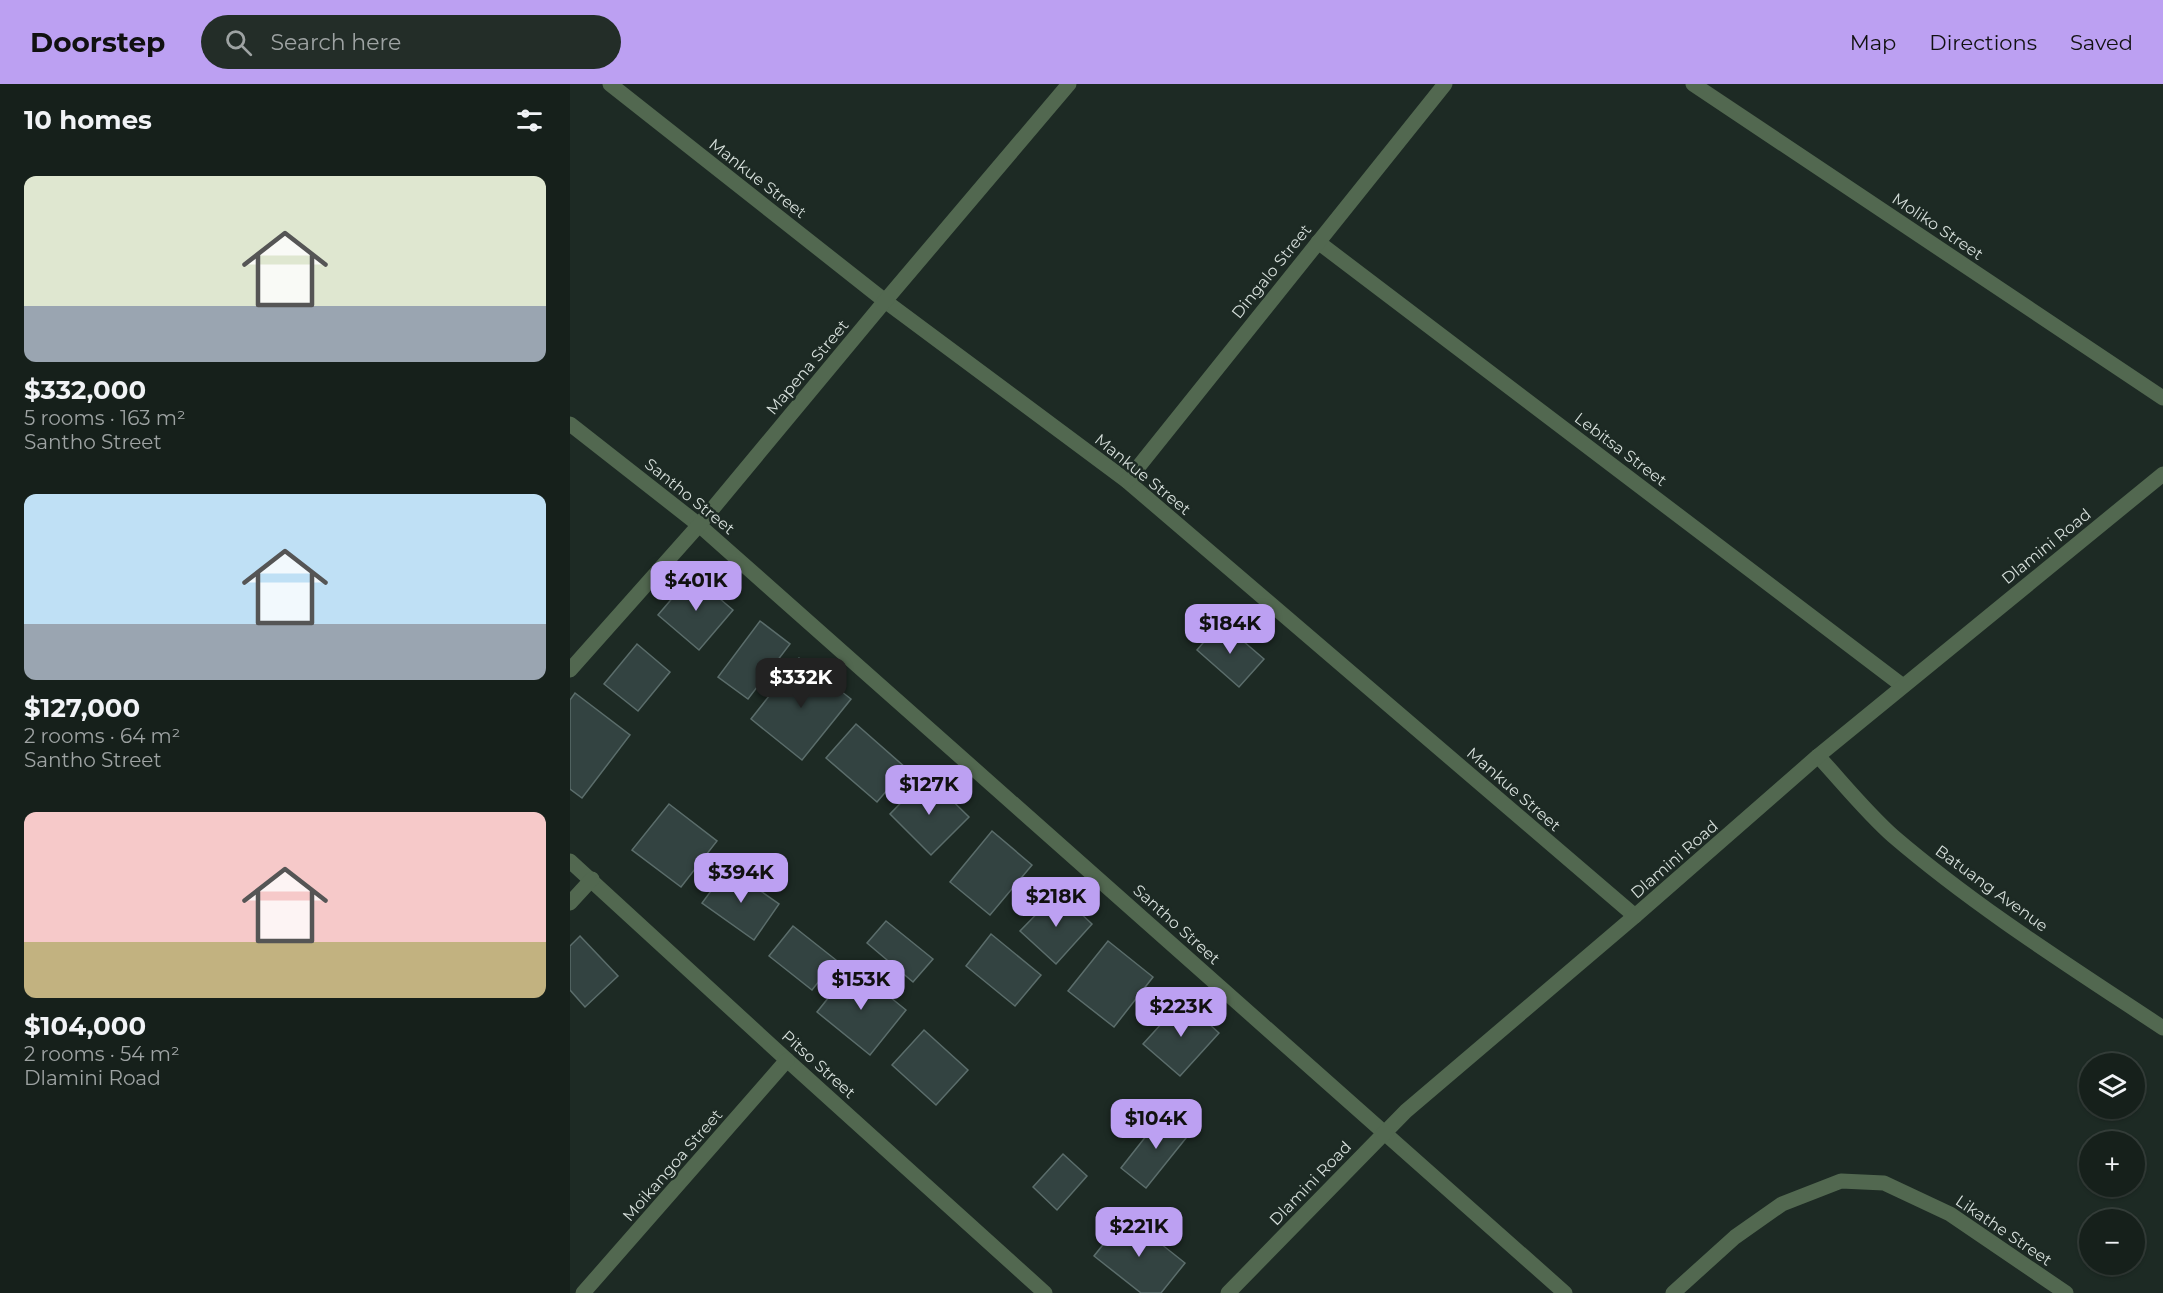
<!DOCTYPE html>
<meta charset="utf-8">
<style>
body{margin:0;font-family:Montserrat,sans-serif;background:#232d28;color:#f1f3f6;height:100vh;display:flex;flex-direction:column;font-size:22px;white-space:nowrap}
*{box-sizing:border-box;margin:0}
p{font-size:20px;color:#9ea3a3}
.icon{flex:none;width:33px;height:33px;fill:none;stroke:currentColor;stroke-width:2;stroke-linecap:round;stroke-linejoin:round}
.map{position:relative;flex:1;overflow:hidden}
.drawer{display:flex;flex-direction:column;background:#16201b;width:570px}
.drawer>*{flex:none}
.controls{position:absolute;left:1509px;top:969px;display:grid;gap:12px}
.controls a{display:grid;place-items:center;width:66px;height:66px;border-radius:50%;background:#16201b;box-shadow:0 2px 4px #0004,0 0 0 2px #353e3a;font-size:30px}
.price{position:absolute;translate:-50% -51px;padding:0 14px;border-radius:12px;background:#bca0f2;color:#111;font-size:20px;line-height:39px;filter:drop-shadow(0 2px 3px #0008)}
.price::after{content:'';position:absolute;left:50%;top:36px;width:18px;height:14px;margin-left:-9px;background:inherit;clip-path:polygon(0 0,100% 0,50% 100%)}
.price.current{background:#222;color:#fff}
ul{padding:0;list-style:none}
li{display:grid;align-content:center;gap:12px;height:318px;padding:0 24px}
li span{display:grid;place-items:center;height:186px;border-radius:12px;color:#555}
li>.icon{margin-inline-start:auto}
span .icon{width:108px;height:108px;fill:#fffc;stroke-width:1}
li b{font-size:26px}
h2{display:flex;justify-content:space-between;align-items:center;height:72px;padding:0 24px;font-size:26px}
header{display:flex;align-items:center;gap:36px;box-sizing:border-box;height:84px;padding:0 30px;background:#bca0f2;color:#111}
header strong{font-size:28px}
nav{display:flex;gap:33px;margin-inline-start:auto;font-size:21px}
.search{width:420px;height:54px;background:#232d28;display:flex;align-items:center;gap:15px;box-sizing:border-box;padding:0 21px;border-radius:33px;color:#9ea3a3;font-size:22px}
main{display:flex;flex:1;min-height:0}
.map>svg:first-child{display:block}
.building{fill:#334341;stroke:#5b6d6b;stroke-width:1.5}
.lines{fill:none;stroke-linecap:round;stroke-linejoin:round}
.minor{stroke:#526850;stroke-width:15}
.labels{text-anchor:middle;stroke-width:5;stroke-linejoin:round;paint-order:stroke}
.street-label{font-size:16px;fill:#d5deda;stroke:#1d2a24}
</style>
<header>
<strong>Doorstep</strong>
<div class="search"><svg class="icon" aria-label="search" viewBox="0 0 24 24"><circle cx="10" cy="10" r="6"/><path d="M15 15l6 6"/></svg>Search here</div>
<nav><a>Map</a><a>Directions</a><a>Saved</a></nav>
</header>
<main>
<section class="drawer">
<h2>10 homes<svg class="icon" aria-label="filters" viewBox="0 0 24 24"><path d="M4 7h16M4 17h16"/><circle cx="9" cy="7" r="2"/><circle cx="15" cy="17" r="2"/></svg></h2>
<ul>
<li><span style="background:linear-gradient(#dfe7d0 70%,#9aa5b1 0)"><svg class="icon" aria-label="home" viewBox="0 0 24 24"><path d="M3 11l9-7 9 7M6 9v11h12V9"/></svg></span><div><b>$332,000</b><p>5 rooms · 163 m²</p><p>Santho Street</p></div></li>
<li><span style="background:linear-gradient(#bfe0f5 70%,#9aa5b1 0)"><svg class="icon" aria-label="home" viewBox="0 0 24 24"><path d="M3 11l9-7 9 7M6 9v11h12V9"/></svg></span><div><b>$127,000</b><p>2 rooms · 64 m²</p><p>Santho Street</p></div></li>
<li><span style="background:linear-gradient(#f6c9c9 70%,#c2b280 0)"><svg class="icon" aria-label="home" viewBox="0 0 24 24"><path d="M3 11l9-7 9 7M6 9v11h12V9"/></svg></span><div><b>$104,000</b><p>2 rooms · 54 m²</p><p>Dlamini Road</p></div></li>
</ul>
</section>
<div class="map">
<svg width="1593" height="1209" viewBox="0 0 1593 1209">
<rect width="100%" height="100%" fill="#1d2a24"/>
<g class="building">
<path d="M122,491L163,526L129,566L88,531Z"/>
<path d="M190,537L220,560L178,615L148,593Z"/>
<path d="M651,538L694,575L669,603L627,566Z"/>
<path d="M67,560L100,588L68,627L34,600Z"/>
<path d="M229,574L281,615L232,676L181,635Z"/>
<path d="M5,609L60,651L12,714L0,705V616Z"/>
<path d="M286,640L336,684L307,718L256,674Z"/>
<path d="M357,692L399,733L361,771L320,730Z"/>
<path d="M99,720L147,757L111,803L62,766Z"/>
<path d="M422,747L462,781L420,831L380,798Z"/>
<path d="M158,784L209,820L184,856L132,819Z"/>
<path d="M488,808L522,840L486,880L450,847Z"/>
<path d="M316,837L363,875L343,898L297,859Z"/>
<path d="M223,842L266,876L242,906L199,872Z"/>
<path d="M421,850L471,891L445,922L396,882Z"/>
<path d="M10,852L48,892L15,923L0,906V862Z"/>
<path d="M538,857L583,893L544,943L498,907Z"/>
<path d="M283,883L336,926L300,971L247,928Z"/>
<path d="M613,916L649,949L610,992L573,960Z"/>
<path d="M354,946L398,986L366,1021L322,981Z"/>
<path d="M595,1028L620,1049L576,1104L551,1084Z"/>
<path d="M493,1070L517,1092L487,1126L463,1103Z"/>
<path d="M556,1132L615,1179L591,1209H571L524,1172Z"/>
</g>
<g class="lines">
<g class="minor">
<path d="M40,0L315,217L557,397L1065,832"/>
<path d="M1123,0L1593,314"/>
<path d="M748,158L1333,602"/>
<path d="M0,340L129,441L995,1209"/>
<path d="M557,397L875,0"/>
<path d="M0,586L129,441L315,217L499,0"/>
<path d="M1248,672C1272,698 1296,728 1323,752C1407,824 1501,883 1593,944"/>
<path d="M0,777L217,976L475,1209"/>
<path d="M0,819L22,795"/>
<path d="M13,1209L217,976"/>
<path d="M658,1209L836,1027L1065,832L1248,672L1593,390"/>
<path d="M1103,1209L1165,1153L1212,1120L1271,1097L1314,1099L1380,1130L1496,1209"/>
</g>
</g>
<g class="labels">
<g class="street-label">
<text transform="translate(188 94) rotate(38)" y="6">Mankue Street</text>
<text transform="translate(1368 142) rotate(34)" y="6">Moliko Street</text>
<text transform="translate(701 187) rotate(-51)" y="6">Dingalo Street</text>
<text transform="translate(237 283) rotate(-50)" y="6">Mapena Street</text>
<text transform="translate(1051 365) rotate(37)" y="6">Lebitsa Street</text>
<text transform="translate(573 390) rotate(39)" y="6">Mankue Street</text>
<text transform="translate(120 412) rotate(39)" y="6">Santho Street</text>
<text transform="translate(1476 462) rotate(-39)" y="6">Dlamini Road</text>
<text transform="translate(944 705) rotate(41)" y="6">Mankue Street</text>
<text transform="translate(1104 775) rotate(-41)" y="6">Dlamini Road</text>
<text transform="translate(1422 804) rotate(36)" y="6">Batuang Avenue</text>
<text transform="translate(607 840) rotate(42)" y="6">Santho Street</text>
<text transform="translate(249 980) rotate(42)" y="6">Pitso Street</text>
<text transform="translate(102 1081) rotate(-49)" y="6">Moikangoa Street</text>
<text transform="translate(740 1099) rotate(-46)" y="6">Dlamini Road</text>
<text transform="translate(1434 1146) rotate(34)" y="6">Likathe Street</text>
</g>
</g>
</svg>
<div class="controls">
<a><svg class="icon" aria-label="layers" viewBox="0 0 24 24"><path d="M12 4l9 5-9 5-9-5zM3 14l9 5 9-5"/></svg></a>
<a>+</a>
<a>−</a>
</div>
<b class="price" style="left:126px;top:528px">$401K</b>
<b class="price" style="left:660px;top:571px">$184K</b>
<b class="price current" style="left:231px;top:625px">$332K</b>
<b class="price" style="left:359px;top:732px">$127K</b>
<b class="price" style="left:171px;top:820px">$394K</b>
<b class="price" style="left:486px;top:844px">$218K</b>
<b class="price" style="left:291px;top:927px">$153K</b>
<b class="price" style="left:611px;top:954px">$223K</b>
<b class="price" style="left:586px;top:1066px">$104K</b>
<b class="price" style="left:569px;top:1174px">$221K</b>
</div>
</main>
